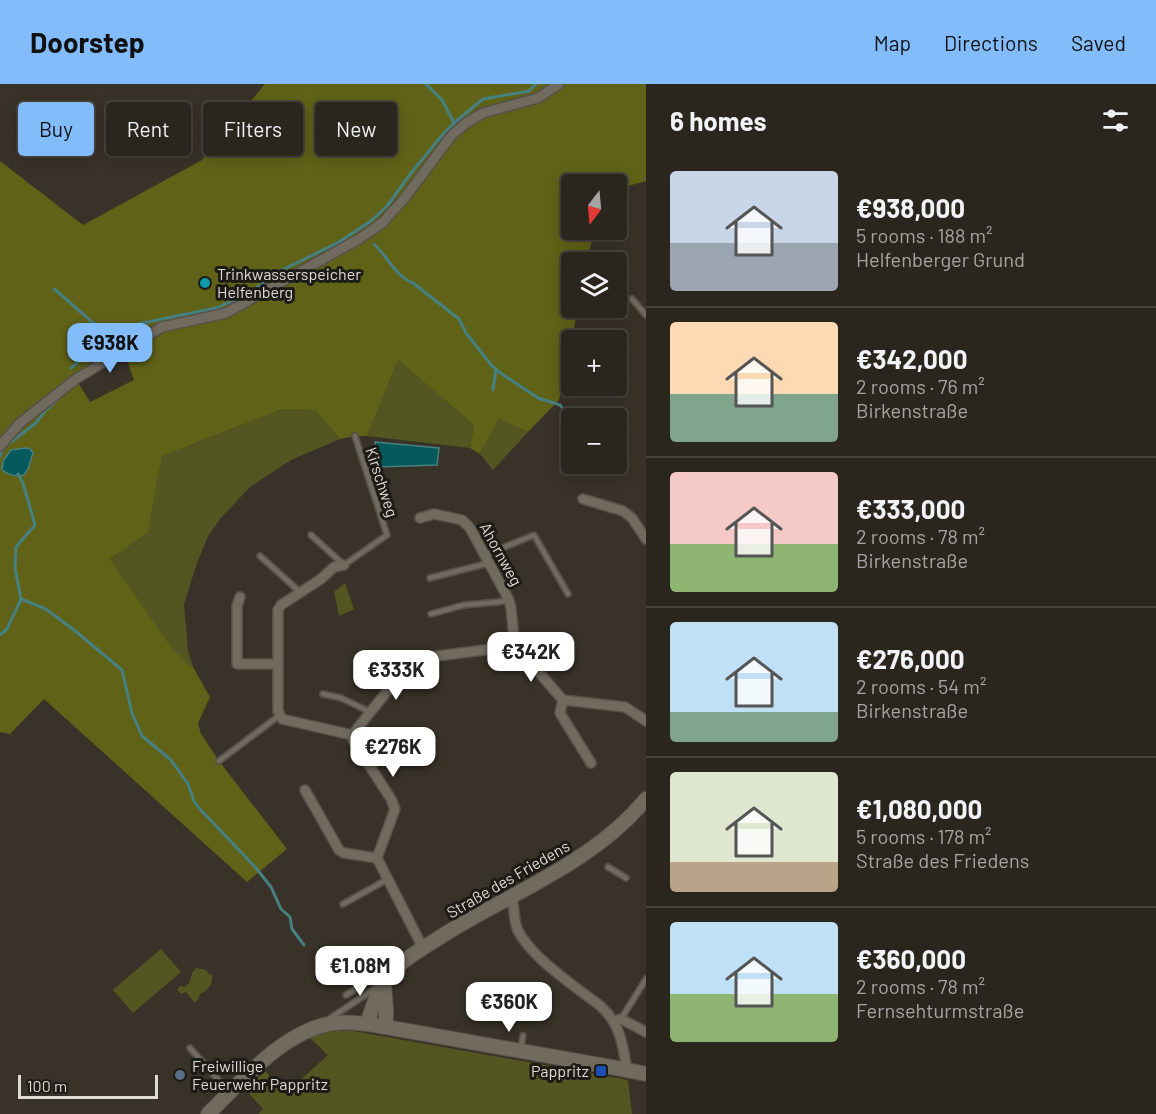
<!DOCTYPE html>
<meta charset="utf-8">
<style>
body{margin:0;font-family:Barlow,sans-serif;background:#322e27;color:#f1f3f6;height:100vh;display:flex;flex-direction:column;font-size:22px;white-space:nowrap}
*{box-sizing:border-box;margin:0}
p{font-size:20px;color:#a5a5a4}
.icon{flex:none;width:33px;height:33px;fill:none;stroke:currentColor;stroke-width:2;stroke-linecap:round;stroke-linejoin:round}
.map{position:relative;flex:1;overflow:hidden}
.sheet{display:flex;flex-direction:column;background:#2a261e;width:510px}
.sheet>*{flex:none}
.guide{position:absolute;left:18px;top:18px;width:537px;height:54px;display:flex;gap:12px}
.needle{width:39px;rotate:196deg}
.tools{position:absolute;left:561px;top:90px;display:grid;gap:12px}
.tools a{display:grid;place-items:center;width:66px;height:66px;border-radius:6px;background:#2a261e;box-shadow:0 3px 15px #0003,0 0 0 2px #46433c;font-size:30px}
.scale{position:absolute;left:18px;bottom:15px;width:140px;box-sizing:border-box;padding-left:6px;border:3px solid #dfdbd5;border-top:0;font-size:16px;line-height:21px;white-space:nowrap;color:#dfdbd5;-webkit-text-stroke:4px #1d1b16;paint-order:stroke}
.price{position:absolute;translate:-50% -51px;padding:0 14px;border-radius:12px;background:#fff;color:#222;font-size:20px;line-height:39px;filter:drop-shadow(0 2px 3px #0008)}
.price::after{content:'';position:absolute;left:50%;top:36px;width:18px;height:14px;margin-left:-9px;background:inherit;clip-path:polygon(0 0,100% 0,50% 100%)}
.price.active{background:#83bcfb;color:#111}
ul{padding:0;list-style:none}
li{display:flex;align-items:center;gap:18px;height:150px;padding:0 24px}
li+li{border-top:2px solid #46433c}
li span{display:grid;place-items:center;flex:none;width:168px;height:120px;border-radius:6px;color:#555}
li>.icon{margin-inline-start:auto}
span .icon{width:72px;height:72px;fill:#fffc;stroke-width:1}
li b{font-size:26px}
h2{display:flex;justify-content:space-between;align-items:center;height:72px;padding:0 24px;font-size:26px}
.tag{padding:0 21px;border-radius:6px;background:#2a261e;box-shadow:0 3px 15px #0003,0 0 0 2px #46433c;font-size:21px;line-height:54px}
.tag.active{background:#83bcfb;color:#111}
header{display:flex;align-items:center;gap:36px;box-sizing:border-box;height:84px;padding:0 30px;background:#83bcfb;color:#111}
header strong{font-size:28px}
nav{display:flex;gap:33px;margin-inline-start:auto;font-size:21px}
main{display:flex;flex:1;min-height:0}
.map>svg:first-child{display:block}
.green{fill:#545621}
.forest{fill:#606218;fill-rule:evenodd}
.water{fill:#06595c;stroke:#478080;stroke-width:1.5}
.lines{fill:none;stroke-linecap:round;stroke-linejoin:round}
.stream{stroke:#478080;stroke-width:3}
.lane-casing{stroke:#555048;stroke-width:8}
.street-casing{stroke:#555048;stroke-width:12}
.secondary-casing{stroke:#555048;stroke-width:16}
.lane{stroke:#716a5f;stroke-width:4.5}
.street{stroke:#716a5f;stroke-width:9}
.secondary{stroke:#716a5f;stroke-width:14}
.culture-dot{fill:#0f9aa8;stroke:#1d1b16;stroke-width:2}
.transit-dot{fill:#1a4fb4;stroke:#1d1b16;stroke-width:2}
.service-dot{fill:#5c6f8a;stroke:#1d1b16;stroke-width:2}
.labels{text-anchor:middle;stroke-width:6;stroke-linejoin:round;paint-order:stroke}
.poi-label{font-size:16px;fill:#dfdbd5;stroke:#1d1b16;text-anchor:start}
.street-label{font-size:16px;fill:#dfdbd5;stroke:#1d1b16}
</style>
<header>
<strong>Doorstep</strong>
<nav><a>Map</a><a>Directions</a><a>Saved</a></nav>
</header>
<main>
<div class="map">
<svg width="646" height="1030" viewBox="0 0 646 1030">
<rect width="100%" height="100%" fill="#383228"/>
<g class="green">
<path d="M398,276L474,341L470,364L367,352Z"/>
<path d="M283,325L315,326L340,355L291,376L250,403L221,434L208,452L197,479L184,520L188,567L194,585L173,567L110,475L148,449L162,372Z"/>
<path d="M499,335L528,348L493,386L480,370Z"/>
<path d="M345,499L354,525L339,532L334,508Z"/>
<path d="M161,865L181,888L133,929L113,906Z"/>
<path d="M196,884L206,886L210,891L212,890C213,900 209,906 200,910L199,914L195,919L186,908L181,910L177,906L180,902L185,903L190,898L192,889Z"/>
<path d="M336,947H353L628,996L632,1030H258L263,1025L245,1005L265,987L286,1009L328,971L310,954L321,949Z"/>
</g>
<path class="forest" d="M265,0H646V97L617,105L616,100H572V146H594L587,178H572V224H578L559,316L528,348L499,335L480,370L470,364L474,341L398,276L367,352H355L340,355L315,326L283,325L162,372L148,449L110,475L173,566L194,585L210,613L198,639L201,650L219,677L287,765L247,798L44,615L10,650L0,648V77L83,141L202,76ZM123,266L134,296L90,318L76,295Z"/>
<g class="water">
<path d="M375,358L439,364L437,381L378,383Z"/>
<path d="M26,364L30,365L33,369L28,385L24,391C16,393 9,391 2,386L3,377L11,366Z"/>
</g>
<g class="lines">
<g class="stream">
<path d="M426,0L442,16L454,39"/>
<path d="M374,160C388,173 395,192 413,199L459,235L466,249L492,282L499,288L538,314L560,321L572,335"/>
<path d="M54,205C73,220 90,238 110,252"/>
<path d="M71,284L110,252L121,249L138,240L216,224L248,210L278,188L339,158L371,137L387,122L411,89L443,50L454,39L483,15L529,7L536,0"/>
<path d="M493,306L496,285"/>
<path d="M0,372L3,364L36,339L45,327L58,315"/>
<path d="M21,515L46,525L74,546L122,586L132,629L142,652L171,676L188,700L194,717L199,724L256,784L271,803L281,825L290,833L292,845L304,861"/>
<path d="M0,551L7,545L21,515L15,484L16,463L35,441L23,399L18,390"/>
</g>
<g class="lane-casing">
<g id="lane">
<path d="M632,215L646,231"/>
<path d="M311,451L344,481L387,451L355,352"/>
<path d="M485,471L534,451L568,510"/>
<path d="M260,472L300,508"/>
<path d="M430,494L489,479"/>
<path d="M431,530L464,521L498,518L509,516"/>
<path d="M323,610L341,614L370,628"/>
<path d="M219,677L280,631"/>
<path d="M608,783L626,794"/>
<path d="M343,820L388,795"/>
<path d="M346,911L376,892L384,893"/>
<path d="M329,935L376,904"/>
<path d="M621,935L646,895"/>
<path d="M190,964L228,1007"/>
<path d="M521,964L523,952"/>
</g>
</g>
<g class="street-casing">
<g id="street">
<path d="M0,362L20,339L76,295L123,266L162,243L226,229L359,155L382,139L404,115L451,52L466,39L483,29L538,14L559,0"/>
<path d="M583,415L623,427L632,434L646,455"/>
<path d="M420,434L434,430L462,436L470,444L509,516L511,524L515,564"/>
<path d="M344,481L334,483L321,495L281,521L278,526V627L282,635L352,651"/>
<path d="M240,513L237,522V580H278"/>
<path d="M563,616L560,629L591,679"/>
<path d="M305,706L339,766L344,769L377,774"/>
<path d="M511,812C516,826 512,839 521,852C536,874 558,890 579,906C591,915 605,923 613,937C622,951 624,970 627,986"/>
<path d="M423,864L377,774L395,725L391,715L353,656L352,651L389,605L422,577L430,573L507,563L515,564L521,568L563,616L625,623L646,637"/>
<path d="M614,937L621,935L646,948"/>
</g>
</g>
<g class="secondary-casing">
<g id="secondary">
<path d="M384,900L386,925V943"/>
<path d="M367,940C372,925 377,907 386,894C400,876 427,862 445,850C513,808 594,778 646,715"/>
<path d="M208,1030C243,996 285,945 335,939C351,937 369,940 386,943L611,983L646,990"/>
</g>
</g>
<use href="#lane" class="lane"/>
<use href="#street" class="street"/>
<use href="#secondary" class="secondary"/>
</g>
<circle class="culture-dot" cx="205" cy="199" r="6"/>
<rect class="transit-dot" x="595" y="981" width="12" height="12" rx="3"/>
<circle class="service-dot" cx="180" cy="991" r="6"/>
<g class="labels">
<g class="poi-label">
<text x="217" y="196">Trinkwasserspeicher<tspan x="217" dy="18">Helfenberg</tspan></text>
<text x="192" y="988">Freiwillige<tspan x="192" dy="18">Feuerwehr Pappritz</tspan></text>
<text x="589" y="993" text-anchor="end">Pappritz</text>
</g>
<g class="street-label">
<text transform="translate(382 398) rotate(72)" y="6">Kirschweg</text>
<text transform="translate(501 470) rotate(61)" y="6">Ahornweg</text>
<text transform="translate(508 795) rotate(-30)" y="6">Straße des Friedens</text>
</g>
</g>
</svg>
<div class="tools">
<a><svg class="needle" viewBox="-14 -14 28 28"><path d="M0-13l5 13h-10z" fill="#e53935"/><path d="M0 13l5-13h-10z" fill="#a5a5a4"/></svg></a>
<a><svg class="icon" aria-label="layers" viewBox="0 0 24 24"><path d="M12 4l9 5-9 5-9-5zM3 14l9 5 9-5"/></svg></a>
<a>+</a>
<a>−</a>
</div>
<div class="scale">100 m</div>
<b class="price active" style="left:110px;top:290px">€938K</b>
<b class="price" style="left:531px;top:599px">€342K</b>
<b class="price" style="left:396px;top:617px">€333K</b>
<b class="price" style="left:393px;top:694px">€276K</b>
<b class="price" style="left:360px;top:913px">€1.08M</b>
<b class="price" style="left:509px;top:949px">€360K</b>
<div class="guide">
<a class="tag active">Buy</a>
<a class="tag">Rent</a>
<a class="tag">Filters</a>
<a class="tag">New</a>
</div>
</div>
<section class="sheet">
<h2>6 homes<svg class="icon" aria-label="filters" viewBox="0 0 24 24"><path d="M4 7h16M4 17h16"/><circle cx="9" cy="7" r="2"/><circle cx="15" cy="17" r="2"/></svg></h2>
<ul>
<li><span style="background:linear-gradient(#c9d6e8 60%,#9aa5b1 0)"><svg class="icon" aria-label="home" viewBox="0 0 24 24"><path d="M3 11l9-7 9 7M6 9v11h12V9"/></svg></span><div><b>€938,000</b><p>5 rooms · 188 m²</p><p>Helfenberger Grund</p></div></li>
<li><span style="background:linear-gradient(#ffd9b3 60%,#7fa58c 0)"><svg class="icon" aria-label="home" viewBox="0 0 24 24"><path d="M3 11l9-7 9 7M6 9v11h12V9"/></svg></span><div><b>€342,000</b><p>2 rooms · 76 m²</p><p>Birkenstraße</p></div></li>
<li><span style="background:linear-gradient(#f6c9c9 60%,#8fb573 0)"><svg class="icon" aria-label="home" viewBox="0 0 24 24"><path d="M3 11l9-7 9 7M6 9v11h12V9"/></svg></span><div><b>€333,000</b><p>2 rooms · 78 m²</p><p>Birkenstraße</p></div></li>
<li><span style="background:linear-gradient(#bfe0f5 75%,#7fa58c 0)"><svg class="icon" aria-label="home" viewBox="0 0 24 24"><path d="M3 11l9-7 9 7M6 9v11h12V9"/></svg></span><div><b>€276,000</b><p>2 rooms · 54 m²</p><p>Birkenstraße</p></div></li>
<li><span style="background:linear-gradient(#dfe7d0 75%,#b9a48a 0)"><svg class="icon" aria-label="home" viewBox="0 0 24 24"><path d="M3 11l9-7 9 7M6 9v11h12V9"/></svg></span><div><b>€1,080,000</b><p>5 rooms · 178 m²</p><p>Straße des Friedens</p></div></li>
<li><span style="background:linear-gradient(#bfe0f5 60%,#8fb573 0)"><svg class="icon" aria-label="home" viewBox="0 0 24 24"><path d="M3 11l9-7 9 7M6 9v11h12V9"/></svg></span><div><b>€360,000</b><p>2 rooms · 78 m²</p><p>Fernsehturmstraße</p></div></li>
</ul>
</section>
</main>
